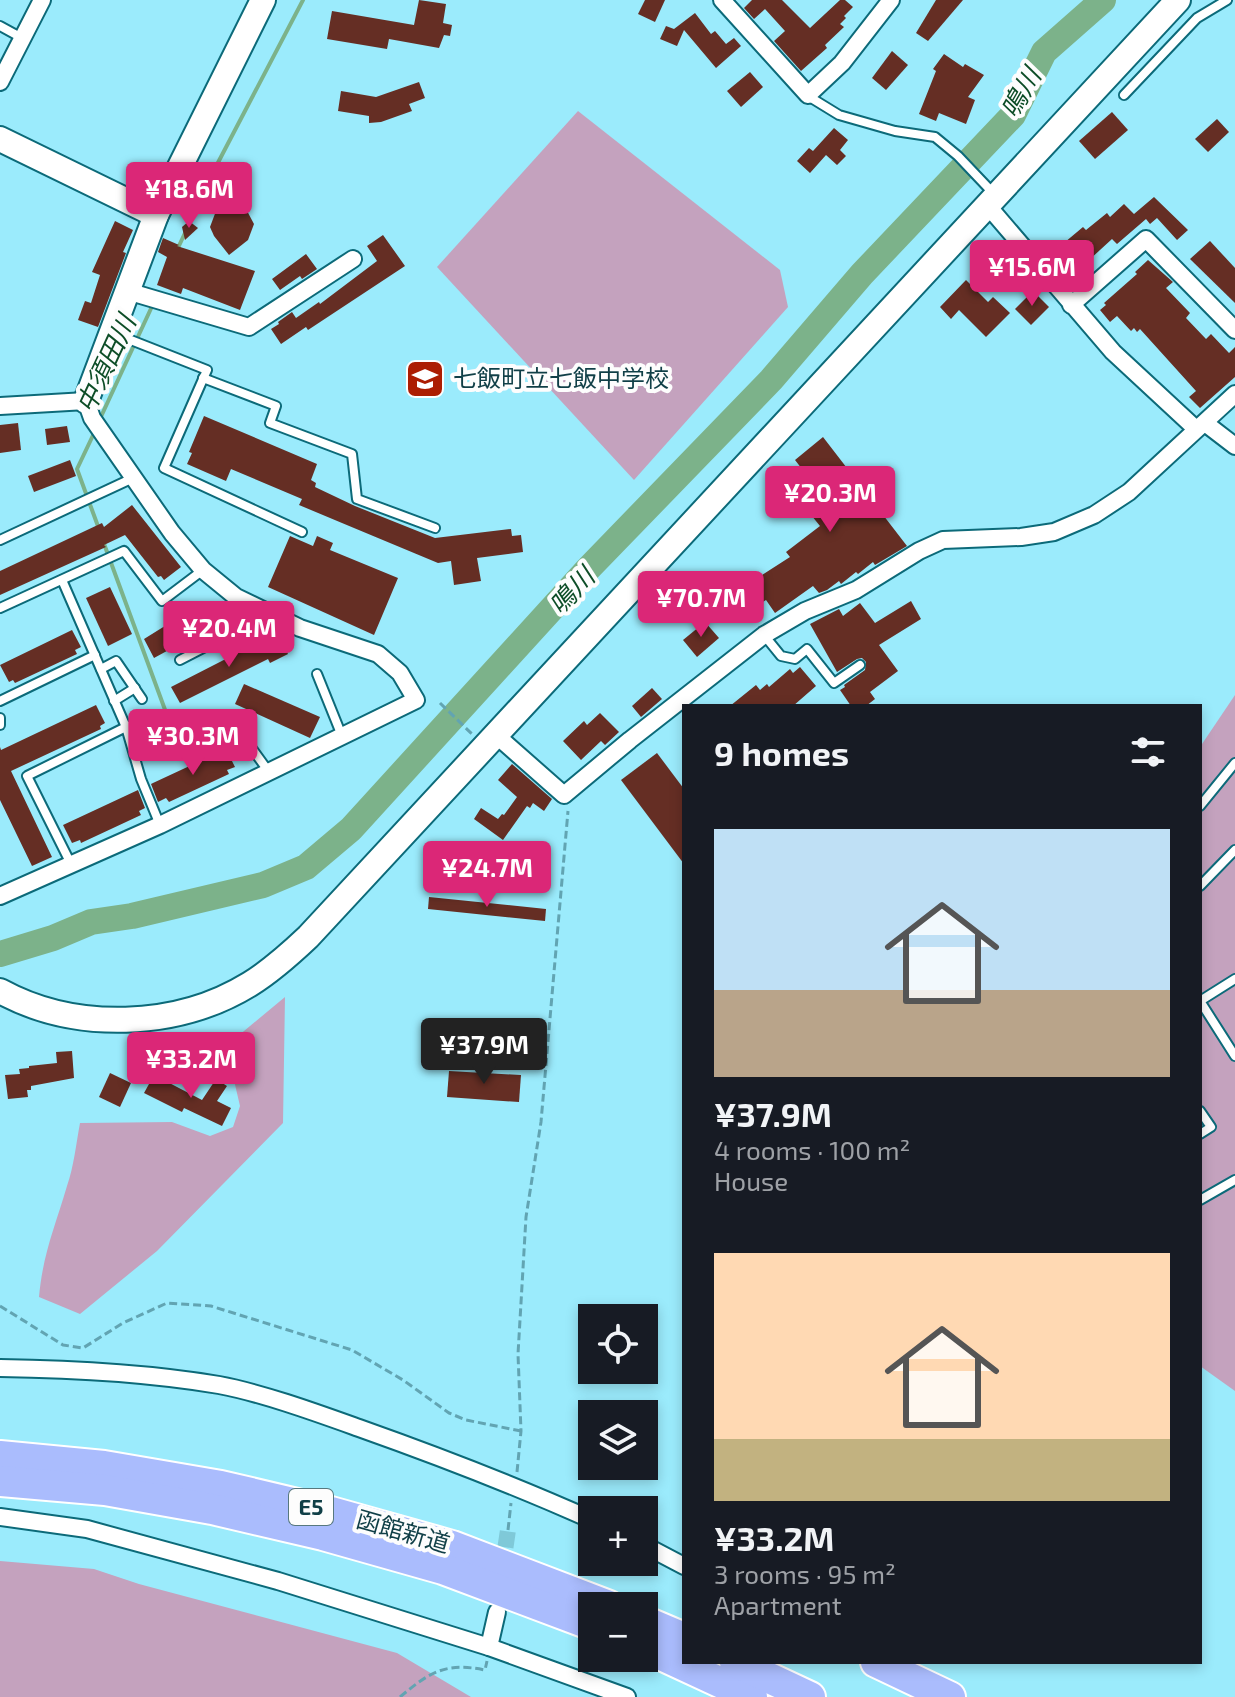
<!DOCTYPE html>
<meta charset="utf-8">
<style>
body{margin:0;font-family:"Exo 2","Noto Sans JP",sans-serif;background:#20242c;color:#f1f3f6;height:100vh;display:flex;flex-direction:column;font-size:30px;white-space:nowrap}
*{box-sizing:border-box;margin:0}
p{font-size:26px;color:#9ea1a6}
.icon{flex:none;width:44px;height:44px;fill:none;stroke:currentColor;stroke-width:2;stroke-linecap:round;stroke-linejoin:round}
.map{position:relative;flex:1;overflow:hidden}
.side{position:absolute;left:682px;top:704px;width:520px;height:960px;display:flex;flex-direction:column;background:#171b24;border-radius:0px;box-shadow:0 4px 12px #0003}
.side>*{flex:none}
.buttons{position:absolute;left:578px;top:1304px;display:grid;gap:16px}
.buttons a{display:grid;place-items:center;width:80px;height:80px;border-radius:0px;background:#171b24;box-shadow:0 4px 12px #0003;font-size:40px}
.price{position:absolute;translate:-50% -68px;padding:0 18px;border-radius:8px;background:#db2777;color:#fff;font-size:26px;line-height:52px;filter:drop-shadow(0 2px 4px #0008)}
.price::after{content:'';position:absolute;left:50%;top:48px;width:24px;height:18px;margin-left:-12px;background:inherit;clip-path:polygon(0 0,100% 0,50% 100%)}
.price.active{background:#222;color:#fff}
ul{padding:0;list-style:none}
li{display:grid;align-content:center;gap:16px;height:424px;padding:0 32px}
li span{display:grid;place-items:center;height:248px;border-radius:0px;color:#555}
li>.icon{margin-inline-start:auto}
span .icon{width:144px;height:144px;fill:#fffc;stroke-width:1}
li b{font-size:34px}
h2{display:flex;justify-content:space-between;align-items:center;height:96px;padding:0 32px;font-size:34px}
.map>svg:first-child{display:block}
.green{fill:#c4a2be}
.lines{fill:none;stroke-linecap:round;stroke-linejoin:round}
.stream{stroke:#7cb28a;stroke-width:4}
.river{stroke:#7cb28a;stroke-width:26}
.building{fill:#652e24}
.street-tunnel{stroke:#7fc9d8;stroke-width:16;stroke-dasharray:16 8;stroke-linecap:butt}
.lane-casing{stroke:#0c6a79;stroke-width:12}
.street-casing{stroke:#0c6a79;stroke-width:20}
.secondary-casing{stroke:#0c6a79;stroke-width:28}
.highway-casing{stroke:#fff;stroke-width:34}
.path{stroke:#62a4b2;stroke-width:3;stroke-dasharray:8 4;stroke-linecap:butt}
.lane{stroke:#fff;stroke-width:8}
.street{stroke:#fff;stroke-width:16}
.secondary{stroke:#fff;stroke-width:24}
.highway{stroke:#aabcfd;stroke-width:30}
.labels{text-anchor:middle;stroke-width:8;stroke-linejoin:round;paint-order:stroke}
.shield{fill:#fdfdfd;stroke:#57787e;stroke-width:2}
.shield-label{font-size:22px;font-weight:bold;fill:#103f47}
.poi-label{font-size:24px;fill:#103f47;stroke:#fdfdfd;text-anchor:start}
.street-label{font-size:24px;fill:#103f47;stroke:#fdfdfd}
.water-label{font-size:26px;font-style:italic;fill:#0d4d27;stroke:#fdfdfd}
</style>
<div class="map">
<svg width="1235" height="1697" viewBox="0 0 1235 1697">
<rect width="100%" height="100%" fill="#9bebfc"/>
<g class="green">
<path d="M578,111L780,270L788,307L634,480L437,267Z"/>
<path d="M1235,695V1391L1200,1366V747Z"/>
<path d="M285,997L283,1123L157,1251L80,1314L39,1297C43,1253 55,1227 67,1186C74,1166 76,1144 80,1123L172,1122L210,1136L233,1127L240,1106L226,1046Z"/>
<path d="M0,1561L94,1569L139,1584L397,1653L471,1697H0Z"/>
</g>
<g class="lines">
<g class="stream">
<path d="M189,225L211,176L303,0"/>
<path d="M177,250L185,233"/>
<path d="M99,421L154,302"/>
<path d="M96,429L77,469L99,529"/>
<path d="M103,541L182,756"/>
</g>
<path class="river" d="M0,954L53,938L91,922L132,916L263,885L306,867L351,829L587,570L771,380L862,274L1013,115L1044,52L1103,0"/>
</g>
<g class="building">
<path d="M419,0L446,4L443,23L452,25L450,36L444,35L439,48L389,39L387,49L327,39L332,11L414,25Z"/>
<path d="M645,0H665L655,22L638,14Z"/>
<path d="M752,0H782L810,28L840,0H845L853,7L844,16L846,18L840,24L844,27L825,45L827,48L801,71L774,41L785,31L765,9L754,19L744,8Z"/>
<path d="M936,0H963L928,41L916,33Z"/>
<path d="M695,13L711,34L715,31L726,44L734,38L741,46L716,68L684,30L677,46L660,39L666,26L674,29Z"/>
<path d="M892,51L908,65L886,90L872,78Z"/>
<path d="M944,54L963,67L965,64L984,75L968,97L975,100L966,124L939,113L936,121L919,114L936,71L933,69Z"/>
<path d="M750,72L763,87L741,107L727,91Z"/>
<path d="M419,82L425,98L409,104L412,111L381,122L369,123V116L338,111L341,91L376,97Z"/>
<path d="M1112,112L1128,130L1095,159L1079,141Z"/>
<path d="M1217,119L1229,132L1208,152L1195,139Z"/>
<path d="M834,128L848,140L840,150L846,156L837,165L826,155L810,173L797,161L809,148L813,151Z"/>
<path d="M1154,197L1188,230L1177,240L1157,218L1150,224L1146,219L1117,244L1112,239L1088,261L1093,267L1077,281L1052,253L1083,227L1086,230L1107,213L1110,217L1124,204L1134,214Z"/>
<path d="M234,204L246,209L254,224L248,240L229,255L214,236L210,227L216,211Z"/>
<path d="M115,221L133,230L123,252L126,253L98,327L78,320L85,301L91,303L100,275L92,272Z"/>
<path d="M189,221L198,228L185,240L182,227Z"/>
<path d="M383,235L405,266L308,330L306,327L281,344L271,329L279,324L278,322L292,312L296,318L319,302L320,304L377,261L367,246Z"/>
<path d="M163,238L179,245L177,246L255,271L240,310L183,288L181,294L157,285L167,257L158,252Z"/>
<path d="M1210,241L1235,268V303L1190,259Z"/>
<path d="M306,254L317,269L302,279L300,276L280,290L272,279Z"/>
<path d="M1148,260L1173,282L1166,288L1190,313L1186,318L1206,339L1211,334L1229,353L1235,347V377L1200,408L1189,397L1196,391L1140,329L1137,332L1134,328L1131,331L1117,316L1110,322L1100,310L1106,305L1104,303L1137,274L1135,272Z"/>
<path d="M966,280L988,302L993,297L1010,313L986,337L959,310L951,319L940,307Z"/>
<path d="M1033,291L1049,307L1031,325L1015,309Z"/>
<path d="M204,416L317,464L311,480L316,483L315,487L355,506L435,538L511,529L512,536L521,535L523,552L477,558L481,581L454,585L451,561L438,563L342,523L299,505L302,499L231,469L226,481L187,464L192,453L189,452Z"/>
<path d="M18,423L21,450L0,453V425Z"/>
<path d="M67,426L70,442L47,445L45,429Z"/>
<path d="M823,437L907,546L875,565L873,562L858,574L856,572L841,584L839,581L827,590L819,593L813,586L775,613L766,600L761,603L748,584L790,557L786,552L820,526L799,500L816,487L795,460Z"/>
<path d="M70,460L76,476L34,492L28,476Z"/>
<path d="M132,505L181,567L164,580L161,576L158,577L125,535L104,545L106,547L0,595V571L102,523L104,527Z"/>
<path d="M290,536L313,546L317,536L333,543L330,550L398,578L374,635L268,587Z"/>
<path d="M110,587L132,634L108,646L86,598Z"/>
<path d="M911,601L921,619L879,645L898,671L870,692L875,699L866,706H851L840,690L845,687L844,685L865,670L866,662L862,658L857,659L837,672L810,624L839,609L843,616L860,603L875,623Z"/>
<path d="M216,609L226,627L210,636L200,617Z"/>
<path d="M189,611L199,630L174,643L176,646L154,658L144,639Z"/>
<path d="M705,622L719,638L697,657L683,640Z"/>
<path d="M72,630L81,647L75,650L77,654L15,683L13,680L9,682L0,665Z"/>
<path d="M280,638L288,654L270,663L268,659L180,703L171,687L255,644L257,649Z"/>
<path d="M800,667L816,686L793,706H730L756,685L760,690L767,684L769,687L790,669L793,673Z"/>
<path d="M244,684L320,717L310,738L235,704Z"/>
<path d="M652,688L662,699L641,717L632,706Z"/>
<path d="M96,705L105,723L100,726L101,729L11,771L52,857L32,866L0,800V747L1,750Z"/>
<path d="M600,713L619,732L605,745L601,741L581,760L563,741L584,721L587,725Z"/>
<path d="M226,749L235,767L227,770L229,774L169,802L166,798L158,802L151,784L153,783Z"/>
<path d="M657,753L684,789V864L621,780Z"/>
<path d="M512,764L552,799L544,811L533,803L530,808L527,806L503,840L474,819L481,808L498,819L502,814L504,815L517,797L498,780Z"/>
<path d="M138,790L145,808L139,811L141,815L81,843L80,840L72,843L63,825Z"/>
<path d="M429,897L546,909L545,921L428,909Z"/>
<path d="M72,1051L74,1078L31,1086V1090H27L28,1097L8,1099L5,1075L20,1074L19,1069L29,1068V1066L57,1063L56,1052Z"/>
<path d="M449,1071L521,1075L519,1102L447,1097Z"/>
<path d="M110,1073L131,1083L120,1107L99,1097Z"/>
<path d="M154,1075L202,1100L216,1079L227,1086L217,1101L231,1108L222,1126L184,1108L182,1112L144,1093Z"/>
</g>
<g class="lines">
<path class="street-tunnel" d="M502,1571L508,1530"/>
<g class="lane-casing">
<g id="lane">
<path d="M0,26L22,38"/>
<path d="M1124,95L1197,18L1227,0"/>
<path d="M808,96L839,115L895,131L935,137L958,156L995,195"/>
<path d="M113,333L207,370L164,468L302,532"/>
<path d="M203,378L276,406L270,423L352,454L357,499L435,528"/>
<path d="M0,540L133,478"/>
<path d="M62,580L126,727L141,779L160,825"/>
<path d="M0,608L124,551L162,601L203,570"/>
<path d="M764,635L781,656L795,659L807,649L834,683L860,665"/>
<path d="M180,660L269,614"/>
<path d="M101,669L116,661L142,699"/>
<path d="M317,674L342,736"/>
<path d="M0,701L95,655"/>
<path d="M114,701L135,688"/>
<path d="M0,718V725"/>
<path d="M1200,806L1235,763"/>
<path d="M71,864L27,776L126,727L148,719L229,717L269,772"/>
<path d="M1200,886L1235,850"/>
<path d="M1235,979L1200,1001L1235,1056"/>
<path d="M1200,1111L1211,1127L1200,1134"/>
<path d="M1200,1200L1235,1180"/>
</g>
</g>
<g class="street-casing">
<g id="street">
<path d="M722,0L808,95L842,63L891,0"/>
<path d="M0,82L42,0"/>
<path d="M988,206L1113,352L1196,429"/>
<path d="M127,291L249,327L353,259"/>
<path d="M1071,305L1146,239L1235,330"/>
<path d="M0,406L86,401L92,418L172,533L203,570L236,597L300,628L378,654L400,673L416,700L160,825L0,896"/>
<path d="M1205,423L1235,446"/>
<path d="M496,735L564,795L630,740L764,635L805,611L856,590L919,551L943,540L1021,537L1054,532L1094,515L1129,492L1235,394"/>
<path d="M0,1368C72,1369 148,1373 219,1385C262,1393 317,1413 359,1428C438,1456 516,1486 592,1520"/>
<path d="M0,1517L87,1529L278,1581L489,1647L627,1697"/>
<path d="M644,1545L684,1566"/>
<path d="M489,1647L497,1612"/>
</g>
</g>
<g class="secondary-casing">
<g id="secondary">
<path d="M0,139L156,215"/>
<path d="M86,401L156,215L263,0"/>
<path d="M0,991C75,1032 177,1029 250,984C271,971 290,954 308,937L1178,0"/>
</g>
</g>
<g class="highway-casing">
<g id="highway">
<path d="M0,1456L104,1466L221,1486L331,1512L452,1546L609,1606"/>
<path d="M0,1481L105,1490L212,1509L323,1535L443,1569L592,1625"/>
<path d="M644,1621L684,1638"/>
<path d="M644,1647L752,1697"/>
<path d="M735,1662L810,1697"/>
<path d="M876,1662L950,1697"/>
</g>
</g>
<g class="path">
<path d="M440,703L472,734"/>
<path d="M0,1306L63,1345L83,1348L123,1323L167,1303L211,1306L352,1350L403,1380L449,1413L466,1420L521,1431"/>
<path d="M517,1472L521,1431L518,1354L526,1217L541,1122L568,811"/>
<path d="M508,1530L511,1503"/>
<path d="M400,1697C430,1672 445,1662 485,1670L487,1661"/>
</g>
<use href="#lane" class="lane"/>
<use href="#street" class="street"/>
<use href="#secondary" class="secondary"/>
<use href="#highway" class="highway"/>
</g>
<defs>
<g id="school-square" transform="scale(2)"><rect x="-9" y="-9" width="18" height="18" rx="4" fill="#ac1d02" stroke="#fdfdfd"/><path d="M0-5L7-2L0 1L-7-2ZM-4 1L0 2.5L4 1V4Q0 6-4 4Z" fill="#fff"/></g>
</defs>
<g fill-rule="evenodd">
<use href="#school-square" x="425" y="379"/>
</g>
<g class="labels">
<rect class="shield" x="289" y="1489" width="44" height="36" rx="6"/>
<g class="shield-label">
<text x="311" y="1515">E5</text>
</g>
<g class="poi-label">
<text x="453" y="387">七飯町立七飯中学校</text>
</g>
<g class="street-label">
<text transform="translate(403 1532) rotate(16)" y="8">函館新道</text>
</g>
<g class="water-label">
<text transform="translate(1021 93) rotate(-60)" y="9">鳴川</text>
<text transform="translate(106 364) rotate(-65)" y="9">中須田川</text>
<text transform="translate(572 591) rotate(-47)" y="9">鳴川</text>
</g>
</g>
</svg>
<div class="buttons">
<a><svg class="icon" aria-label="locate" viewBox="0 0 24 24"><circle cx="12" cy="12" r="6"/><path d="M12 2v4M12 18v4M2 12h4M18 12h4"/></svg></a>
<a><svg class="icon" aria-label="layers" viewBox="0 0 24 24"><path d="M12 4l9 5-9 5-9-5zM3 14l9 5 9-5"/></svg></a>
<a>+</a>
<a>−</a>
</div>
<b class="price" style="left:189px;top:230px">¥18.6M</b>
<b class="price" style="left:1032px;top:308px">¥15.6M</b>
<b class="price" style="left:830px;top:534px">¥20.3M</b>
<b class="price" style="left:701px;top:639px">¥70.7M</b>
<b class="price" style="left:229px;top:669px">¥20.4M</b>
<b class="price" style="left:193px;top:777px">¥30.3M</b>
<b class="price" style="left:487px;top:909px">¥24.7M</b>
<b class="price active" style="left:484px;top:1086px">¥37.9M</b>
<b class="price" style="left:191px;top:1100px">¥33.2M</b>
<section class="side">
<h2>9 homes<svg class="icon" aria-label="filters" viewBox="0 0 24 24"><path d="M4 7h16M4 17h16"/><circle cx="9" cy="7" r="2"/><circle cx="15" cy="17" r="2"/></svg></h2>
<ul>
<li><span style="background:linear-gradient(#bfe0f5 65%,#b9a48a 0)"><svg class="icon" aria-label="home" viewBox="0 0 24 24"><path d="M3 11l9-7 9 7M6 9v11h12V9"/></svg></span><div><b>¥37.9M</b><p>4 rooms · 100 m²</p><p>House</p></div></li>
<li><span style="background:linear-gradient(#ffd9b3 75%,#c2b280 0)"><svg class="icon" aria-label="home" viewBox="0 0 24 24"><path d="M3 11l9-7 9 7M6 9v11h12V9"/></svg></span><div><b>¥33.2M</b><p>3 rooms · 95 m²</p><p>Apartment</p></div></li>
</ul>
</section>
</div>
